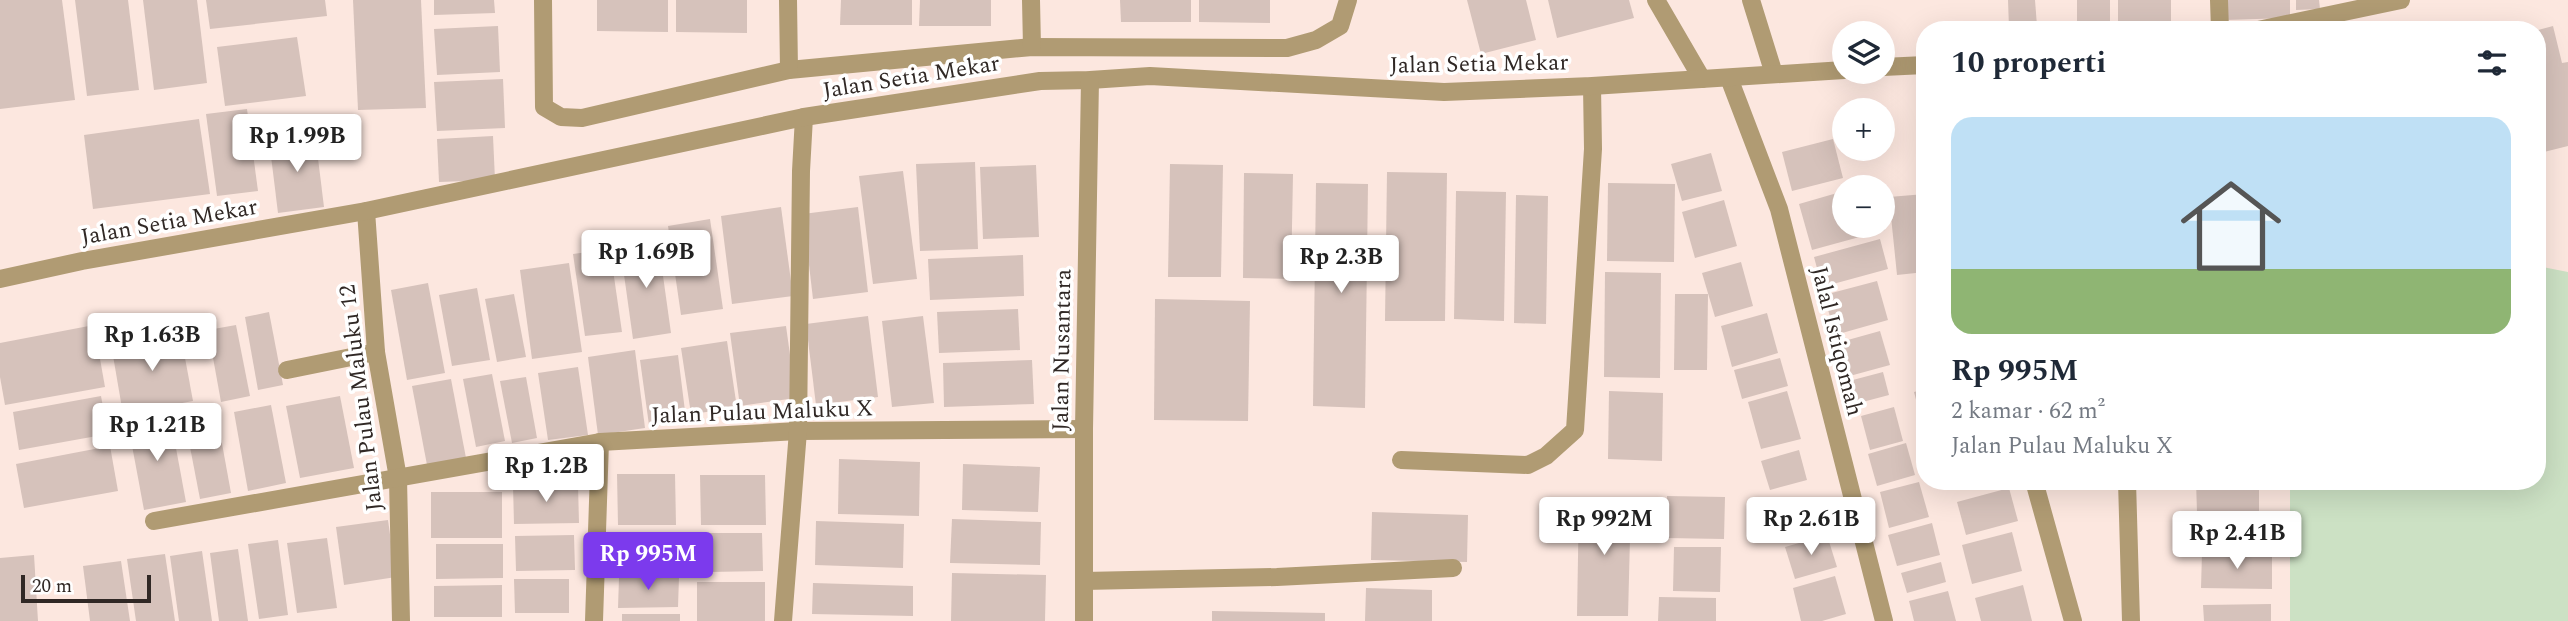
<!DOCTYPE html>
<html lang="id">
<meta charset="utf-8">
<style>
body{margin:0;font-family:Spectral,serif;background:#f2f2f3;color:#1f2937;height:100vh;display:flex;flex-direction:column;font-size:26px;white-space:nowrap}
*{box-sizing:border-box;margin:0}
p{font-size:23px;color:#747a83}
.icon{flex:none;width:38px;height:38px;fill:none;stroke:currentColor;stroke-width:2;stroke-linecap:round;stroke-linejoin:round}
.map{position:relative;flex:1;overflow:hidden}
.sheet{position:absolute;left:1916px;top:21px;width:630px;height:469px;display:flex;flex-direction:column;background:#fff;border-radius:28px;box-shadow:0 7px 28px #0002}
.sheet>*{flex:none}
.fabs{position:absolute;left:1832px;top:21px;display:grid;gap:14px}
.fabs a{display:grid;place-items:center;width:63px;height:63px;border-radius:50%;background:#fff;box-shadow:0 7px 28px #0002;font-size:35px}
.scale{position:absolute;left:21px;bottom:18px;width:130px;box-sizing:border-box;padding-left:7px;border:4px solid #302825;border-top:0;font-size:19px;line-height:24px;white-space:nowrap;color:#302825;-webkit-text-stroke:5px #fff;paint-order:stroke}
.price{position:absolute;translate:-50% -60px;padding:0 16px;border-radius:7px;background:#fff;color:#222;font-size:23px;line-height:46px;filter:drop-shadow(0 2px 4px #0008)}
.price::after{content:'';position:absolute;left:50%;top:42px;width:21px;height:16px;margin-left:-10px;background:inherit;clip-path:polygon(0 0,100% 0,50% 100%)}
.price.on{background:#7c3aed;color:#fff}
ul{padding:0;list-style:none}
li{display:grid;align-content:center;gap:14px;height:371px;padding:0 35px}
li span{display:grid;place-items:center;height:217px;border-radius:21px;color:#555}
li>.icon{margin-inline-start:auto}
span .icon{width:126px;height:126px;fill:#fffc;stroke-width:1}
li b{font-size:30px}
h2{display:flex;justify-content:space-between;align-items:center;height:84px;padding:0 35px;font-size:30px}
.map>svg:first-child{display:block}
.green{fill:#cce1c4}
.building{fill:#d6c2bb}
.lines{fill:none;stroke-linecap:round;stroke-linejoin:round}
.service{stroke:#b09b73;stroke-width:18}
.minor{stroke:#b09b73;stroke-width:18}
.tertiary{stroke:#b09b73;stroke-width:18}
.labels{text-anchor:middle;stroke-width:7;stroke-linejoin:round;paint-order:stroke}
.street-label{font-size:23px;fill:#302825;stroke:#fff}
</style>
<div class="map">
<svg width="2568" height="621" viewBox="0 0 2568 621">
<rect width="100%" height="100%" fill="#fce7df"/>
<path class="green" d="M2538,266L2568,272V621H2290V481H2538Z"/>
<g class="building">
<path d="M0,0H62L75,100L0,109Z"/>
<path d="M75,0H128L139,90L87,96Z"/>
<path d="M143,0H197L207,83L154,90Z"/>
<path d="M206,0H325L327,16L210,29Z"/>
<path d="M353,0H421L426,108L358,110Z"/>
<path d="M434,0H494L495,13L434,15Z"/>
<path d="M597,0H668V32L597,31Z"/>
<path d="M676,0H747V33L676,32Z"/>
<path d="M841,0H912V25H840Z"/>
<path d="M920,0H991V26H919Z"/>
<path d="M1120,0H1191V22H1121Z"/>
<path d="M1199,0H1270V23L1199,22Z"/>
<path d="M1467,0H1526L1536,40L1481,54Z"/>
<path d="M1548,0H1629L1634,18L1557,38Z"/>
<path d="M2008,0H2035L2037,26L2009,28Z"/>
<path d="M2077,0H2110V22L2077,21Z"/>
<rect x="2118" y="0" width="53" height="30"/>
<path d="M2225,0H2290V18L2225,20Z"/>
<path d="M2296,0H2319L2320,9L2296,10Z"/>
<path d="M498,26L500,72L437,75L434,29Z"/>
<path d="M2553,26L2562,63L2568,62V146L2540,153L2538,142V30Z"/>
<path d="M297,37L306,96L225,106L217,47Z"/>
<path d="M503,79L505,128L437,131L434,82Z"/>
<path d="M247,109L258,191L217,196L206,114Z"/>
<path d="M199,119L210,194L93,209L84,135Z"/>
<path d="M315,134L324,207L278,213L269,140Z"/>
<path d="M493,136L495,180L439,182L437,139Z"/>
<path d="M1833,139L1843,178L1792,191L1782,152Z"/>
<path d="M1711,153L1722,191L1682,201L1671,164Z"/>
<path d="M975,162L978,249L920,251L916,164Z"/>
<path d="M1170,164L1223,165L1221,277H1168Z"/>
<path d="M1036,165L1039,237L983,239L980,167Z"/>
<path d="M903,171L917,279L873,284L859,176Z"/>
<path d="M1387,172L1447,173L1445,321H1385Z"/>
<path d="M1244,173L1293,174L1291,279L1243,278Z"/>
<path d="M1316,183L1368,184L1365,408L1313,406Z"/>
<path d="M1608,183L1675,184L1674,262L1607,261Z"/>
<path d="M1456,191L1506,192L1504,321L1454,319Z"/>
<path d="M1844,191V226H1884L1885,230L1812,250L1799,204Z"/>
<path d="M1925,194V272L1897,275L1889,197Z"/>
<path d="M1516,195L1548,196L1546,324L1514,323Z"/>
<path d="M1724,200L1737,246L1695,258L1682,212Z"/>
<path d="M781,207L793,296L732,304L721,216Z"/>
<path d="M858,207L868,292L813,299L803,214Z"/>
<path d="M710,219L723,309L681,315L668,226Z"/>
<path d="M1880,239L1888,269L1822,287L1814,257Z"/>
<path d="M658,240L671,333L633,339L620,246Z"/>
<path d="M610,249L622,332L585,336L573,254Z"/>
<path d="M1023,255L1024,296L930,300L928,259Z"/>
<path d="M1741,262L1753,306L1715,317L1702,273Z"/>
<path d="M569,263L582,352L532,359L520,270Z"/>
<path d="M1605,272L1661,273L1660,378L1604,377Z"/>
<path d="M1877,281L1888,320L1835,335L1824,295Z"/>
<path d="M428,283L445,373L407,380L391,290Z"/>
<path d="M477,288L490,360L452,366L439,295Z"/>
<path d="M514,294L526,357L497,362L485,299Z"/>
<path d="M1675,294H1708L1707,370H1674Z"/>
<path d="M1155,299L1250,301L1248,421L1154,420Z"/>
<path d="M1018,309L1020,350L939,353L937,312Z"/>
<path d="M269,312L283,385L258,390L245,317Z"/>
<path d="M1767,313L1778,353L1732,367L1721,326Z"/>
<path d="M868,316L878,397L816,405L806,324Z"/>
<path d="M923,316L934,403L892,407L882,321Z"/>
<path d="M94,325L105,387L5,405L0,377V343Z"/>
<path d="M236,325L250,396L221,402L208,330Z"/>
<path d="M786,326L796,398L740,406L730,333Z"/>
<path d="M180,331L193,401L123,414L111,344Z"/>
<path d="M1880,331L1890,365L1846,377L1837,343Z"/>
<path d="M727,341L737,408L691,414L681,348Z"/>
<path d="M635,350L645,428L598,435L588,357Z"/>
<path d="M678,355L686,419L649,425L640,360Z"/>
<path d="M1780,358L1788,386L1742,399L1734,370Z"/>
<path d="M1032,360L1034,404L944,407L943,363Z"/>
<path d="M578,367L588,435L548,440L538,373Z"/>
<path d="M1883,372L1889,395L1855,404L1849,381Z"/>
<path d="M492,374L505,441L476,447L463,379Z"/>
<path d="M526,377L537,438L512,443L500,381Z"/>
<path d="M451,379L466,458L427,465L412,386Z"/>
<path d="M1925,389V430H1924L1914,392Z"/>
<path d="M1609,391L1663,393L1662,461L1608,459Z"/>
<path d="M1787,391L1801,439L1761,449L1748,402Z"/>
<path d="M101,396L108,434L19,450L13,412Z"/>
<path d="M340,396L354,468L300,478L286,406Z"/>
<path d="M271,405L286,483L248,491L234,412Z"/>
<path d="M1894,407L1903,441L1870,450L1861,416Z"/>
<path d="M170,416L186,502L144,510L128,424Z"/>
<path d="M217,416L231,493L200,499L185,421Z"/>
<path d="M1906,443L1915,475L1877,486L1868,454Z"/>
<path d="M110,446L118,491L24,508L16,464Z"/>
<path d="M1799,450L1807,480L1770,490L1761,461Z"/>
<path d="M839,459L920,462L919,516L838,514Z"/>
<path d="M963,464L1040,467L1038,512L962,510Z"/>
<path d="M617,474H675L676,525H618Z"/>
<path d="M700,475H765L766,525H701Z"/>
<path d="M2196,481H2259V513H2197Z"/>
<path d="M1919,482L1929,517L1889,528L1880,492Z"/>
<path d="M513,485H578L579,523L514,524Z"/>
<path d="M2009,488L2018,521L1966,535L1957,502Z"/>
<rect x="431" y="492" width="71" height="46"/>
<path d="M1667,496L1725,497L1724,539L1666,538Z"/>
<path d="M1579,498L1631,499L1628,616H1577Z"/>
<path d="M1814,501L1820,526L1784,536L1776,512Z"/>
<path d="M1372,512L1468,515L1467,562L1371,560Z"/>
<rect x="2202" y="517" width="62" height="30"/>
<path d="M952,519L1041,522L1040,565L950,563Z"/>
<path d="M388,520L396,577L344,585L336,527Z"/>
<path d="M816,521L904,524L903,568L815,565Z"/>
<path d="M1932,523L1940,555L1897,566L1888,535Z"/>
<path d="M691,532L692,567L617,568L616,533Z"/>
<path d="M2012,532L2022,571L1972,584L1962,545Z"/>
<path d="M709,533H762L763,571L710,572Z"/>
<path d="M574,535L575,570L516,571L515,536Z"/>
<path d="M1827,535L1837,567L1795,579L1785,547Z"/>
<path d="M327,538L337,608L297,613L287,543Z"/>
<path d="M278,540L288,615L259,619L248,544Z"/>
<path d="M436,544H503V578L436,579Z"/>
<path d="M1674,547H1721L1720,592L1673,591Z"/>
<path d="M238,549L248,621H219L210,553Z"/>
<path d="M202,551L212,621H179L170,556Z"/>
<path d="M2202,553H2272V589L2201,588Z"/>
<path d="M165,554L175,621H136L127,559Z"/>
<path d="M34,555L38,621H0V558Z"/>
<path d="M121,561L130,621H90L83,566Z"/>
<path d="M1941,562L1946,582L1907,593L1901,573Z"/>
<path d="M952,573L1046,575L1045,621H951Z"/>
<path d="M1835,576L1846,614L1822,621H1801L1793,588Z"/>
<path d="M679,577L678,607L618,608L619,578Z"/>
<path d="M514,579H569V613H515Z"/>
<rect x="697" y="582" width="68" height="39"/>
<path d="M813,583L913,586V616L812,614Z"/>
<path d="M502,585V617H434V586Z"/>
<path d="M2023,585L2032,621H1981L1975,598Z"/>
<path d="M1366,588L1432,590V621H1365Z"/>
<path d="M1948,591L1956,621H1914L1909,601Z"/>
<path d="M1659,597L1716,598V621H1658Z"/>
<path d="M2271,604V621H2204L2203,605Z"/>
<path d="M1212,611L1325,613V621H1212Z"/>
<rect x="622" y="614" width="58" height="7"/>
</g>
<g class="lines">
<g class="service">
<path d="M287,370L376,352"/>
<path d="M1084,581L1277,577L1453,568"/>
</g>
<g class="minor">
<path d="M543,0L544,107L561,117L582,118L789,70L1032,47L1287,48L1316,40L1340,26L1348,0"/>
<path d="M788,0L789,70"/>
<path d="M1031,0L1032,47"/>
<path d="M1656,0L1702,79"/>
<path d="M1751,0L1774,74"/>
<path d="M2219,0L2220,30"/>
<path d="M1729,78L1779,209L1884,621"/>
<path d="M366,211L376,352L398,478L401,621"/>
<path d="M1401,460L1528,465L1546,456L1575,430L1593,149L1592,86"/>
<path d="M2034,481L2073,621"/>
<path d="M2127,481L2131,621"/>
<path d="M154,521L600,442L798,431L1084,429"/>
<path d="M594,621L600,442"/>
<path d="M783,621L798,431L801,171L804,117"/>
</g>
<g class="tertiary">
<path d="M2258,30L2401,0"/>
<path d="M1883,67L1925,65"/>
<path d="M0,279L82,261L366,211L804,117L1040,81L1090,80L1150,76L1444,92L1592,86L1844,70"/>
<path d="M1084,621V429L1090,80"/>
</g>
</g>
<g class="labels">
<g class="street-label">
<text transform="translate(1479 63) rotate(-1)" y="8">Jalan Setia Mekar</text>
<text transform="translate(911 76) rotate(-9)" y="8">Jalan Setia Mekar</text>
<text transform="translate(169 221) rotate(-10)" y="8">Jalan Setia Mekar</text>
<text transform="translate(1838 341) rotate(76)" y="8">Jalal Istiqomah</text>
<text transform="translate(1061 350) rotate(-89)" y="8">Jalan Nusantara</text>
<text transform="translate(360 398) rotate(-97)" y="8">Jalan Pulau Maluku 12</text>
<text transform="translate(762 411) rotate(-2)" y="8">Jalan Pulau Maluku X</text>
</g>
</g>
</svg>
<div class="fabs">
<a><svg class="icon" aria-label="layers" viewBox="0 0 24 24"><path d="M12 4l9 5-9 5-9-5zM3 14l9 5 9-5"/></svg></a>
<a>+</a>
<a>−</a>
</div>
<div class="scale">20 m</div>
<b class="price" style="left:297px;top:174px">Rp 1.99B</b>
<b class="price" style="left:646px;top:290px">Rp 1.69B</b>
<b class="price" style="left:1341px;top:295px">Rp 2.3B</b>
<b class="price" style="left:152px;top:373px">Rp 1.63B</b>
<b class="price" style="left:157px;top:463px">Rp 1.21B</b>
<b class="price" style="left:546px;top:504px">Rp 1.2B</b>
<b class="price" style="left:1604px;top:557px">Rp 992M</b>
<b class="price" style="left:1811px;top:557px">Rp 2.61B</b>
<b class="price" style="left:2237px;top:571px">Rp 2.41B</b>
<b class="price on" style="left:648px;top:592px">Rp 995M</b>
<section class="sheet">
<h2>10 properti<svg class="icon" aria-label="filters" viewBox="0 0 24 24"><path d="M4 7h16M4 17h16"/><circle cx="9" cy="7" r="2"/><circle cx="15" cy="17" r="2"/></svg></h2>
<ul>
<li><span style="background:linear-gradient(#bfe0f5 70%,#8fb573 0)"><svg class="icon" aria-label="home" viewBox="0 0 24 24"><path d="M3 11l9-7 9 7M6 9v11h12V9"/></svg></span><div><b>Rp 995M</b><p>2 kamar · 62 m²</p><p>Jalan Pulau Maluku X</p></div></li>
</ul>
</section>
</div>
